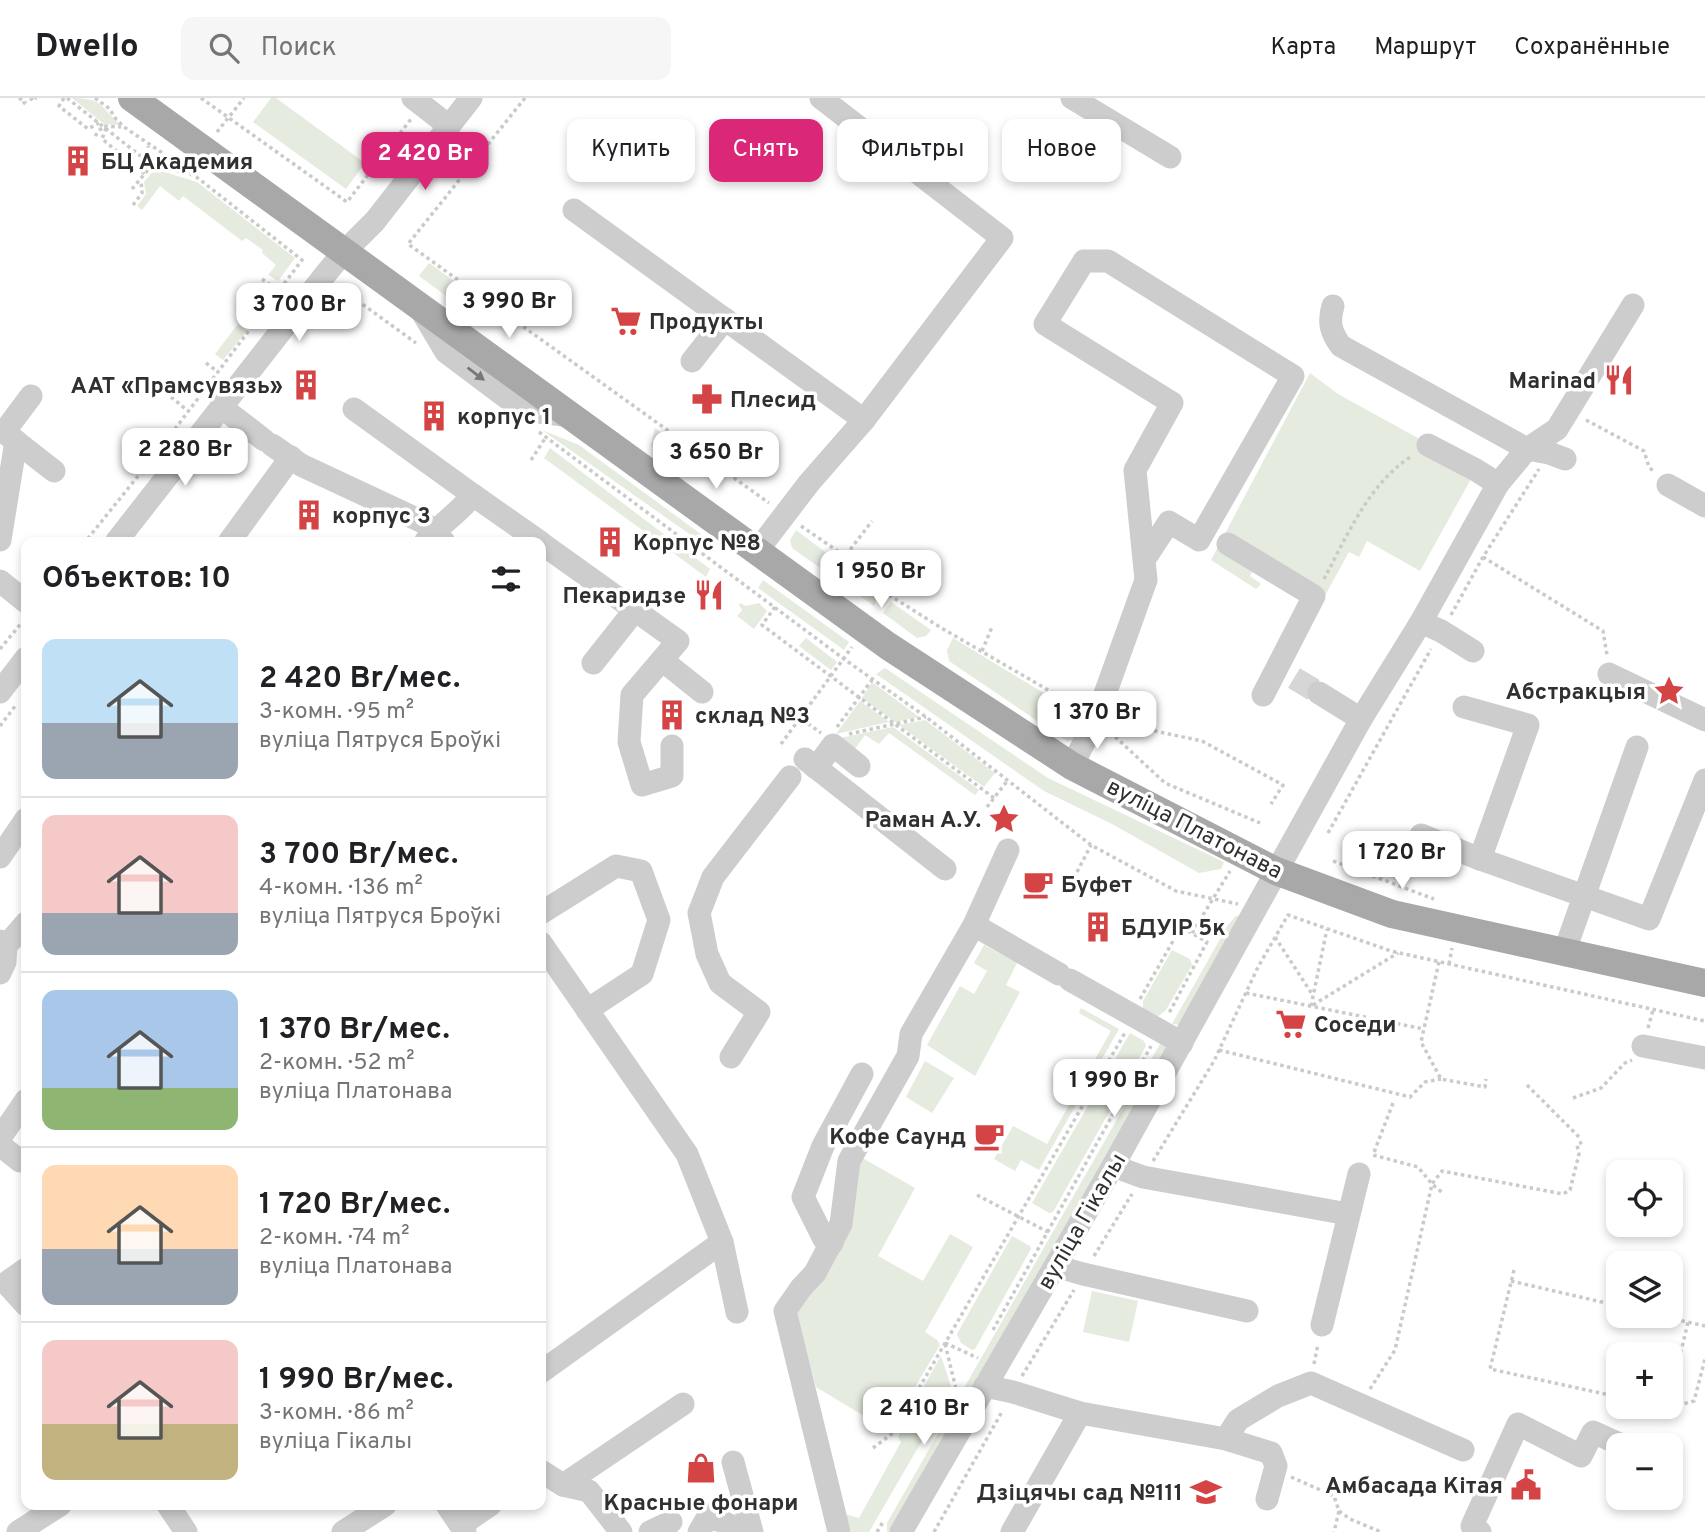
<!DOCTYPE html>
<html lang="ru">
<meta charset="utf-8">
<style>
body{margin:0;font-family:Overpass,sans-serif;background:#f6f6f6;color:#202124;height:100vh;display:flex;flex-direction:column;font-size:26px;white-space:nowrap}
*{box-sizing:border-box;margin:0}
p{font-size:23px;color:#757577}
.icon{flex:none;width:38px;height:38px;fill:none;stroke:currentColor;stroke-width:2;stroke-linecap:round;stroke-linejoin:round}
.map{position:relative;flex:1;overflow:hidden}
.details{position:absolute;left:21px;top:439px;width:525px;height:973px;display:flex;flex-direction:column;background:#fff;border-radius:14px;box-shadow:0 4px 10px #0003}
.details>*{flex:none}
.banner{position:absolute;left:567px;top:21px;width:665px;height:63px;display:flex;gap:14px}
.fabs{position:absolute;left:1606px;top:1062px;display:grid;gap:14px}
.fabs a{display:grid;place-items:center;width:77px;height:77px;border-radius:14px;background:#fff;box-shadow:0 4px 10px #0003;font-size:35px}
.price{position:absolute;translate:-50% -60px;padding:0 16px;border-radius:14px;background:#fff;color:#222;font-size:23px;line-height:46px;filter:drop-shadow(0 2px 4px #0008)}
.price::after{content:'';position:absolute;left:50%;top:42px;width:21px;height:16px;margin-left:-10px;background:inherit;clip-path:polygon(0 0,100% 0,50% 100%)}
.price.on{background:#db2777;color:#fff}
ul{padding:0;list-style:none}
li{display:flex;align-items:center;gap:21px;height:175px;padding:0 21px}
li+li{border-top:2px solid #e0e0e0}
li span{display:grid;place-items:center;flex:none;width:196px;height:140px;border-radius:14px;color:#555}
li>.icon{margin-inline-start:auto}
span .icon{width:84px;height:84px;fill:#fffc;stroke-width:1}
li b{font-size:30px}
h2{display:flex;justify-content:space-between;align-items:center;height:84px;padding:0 21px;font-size:30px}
.pill{padding:0 24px;border-radius:14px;background:#fff;box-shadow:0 4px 10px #0003;font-size:24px;line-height:63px}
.pill.on{background:#db2777;color:#fff}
header{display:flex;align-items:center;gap:42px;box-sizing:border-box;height:98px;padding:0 35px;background:#fff;border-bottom:2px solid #e0e0e0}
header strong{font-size:33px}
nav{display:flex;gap:38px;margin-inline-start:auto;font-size:24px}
.search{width:490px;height:63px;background:#f6f6f6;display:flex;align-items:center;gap:18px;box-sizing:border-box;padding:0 24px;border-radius:14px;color:#757577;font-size:26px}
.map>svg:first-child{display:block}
.green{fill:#e5ebdf}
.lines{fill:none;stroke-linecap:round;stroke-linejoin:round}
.minor-tunnel{stroke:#d6d6d6;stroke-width:23;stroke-dasharray:23 11;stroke-linecap:butt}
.path{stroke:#cacaca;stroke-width:3.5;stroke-dasharray:3.5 3.5;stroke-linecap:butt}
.minor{stroke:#cdcdcd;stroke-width:23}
.major{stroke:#a8a8a8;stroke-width:28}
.oneway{fill:#777}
.labels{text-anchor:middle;stroke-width:7;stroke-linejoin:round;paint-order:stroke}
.poi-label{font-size:23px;font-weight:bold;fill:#303030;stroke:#fff;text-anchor:start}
.street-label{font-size:23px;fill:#303030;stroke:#fff}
</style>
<header>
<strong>Dwello</strong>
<div class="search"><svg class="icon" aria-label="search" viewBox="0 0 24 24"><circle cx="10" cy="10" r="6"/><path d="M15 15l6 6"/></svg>Поиск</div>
<nav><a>Карта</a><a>Маршрут</a><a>Сохранённые</a></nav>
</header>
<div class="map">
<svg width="1705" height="1434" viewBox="0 0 1705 1434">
<rect width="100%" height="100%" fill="#fff"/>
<g class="green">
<path d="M72,0C105,0 99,9 121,27L104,26Z"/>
<path d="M271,0H276L365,65L346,91L253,24Z"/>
<path d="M155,71L197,84L295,160L278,183L268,177L276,167L262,155L263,152L246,140L242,143L183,98L179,103L160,88L142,112L137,108L146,96L144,84Z"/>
<path d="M429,165L492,210L483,225L419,178Z"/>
<path d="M238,226L247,233L223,262L215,256Z"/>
<path d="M1310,275L1338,296L1476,372L1420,473L1367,443L1359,459L1349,454L1322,503L1258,464L1250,478L1261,486L1256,491L1211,462Z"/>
<path d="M655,330L672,344L663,357L651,348Z"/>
<path d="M542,332L579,347L709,442V450Z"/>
<path d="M550,350L710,471L706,479L544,360Z"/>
<path d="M796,432L875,492L878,499L874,508L792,450L790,442Z"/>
<path d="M763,482L849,544L844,552L758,490Z"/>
<path d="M891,504L931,532L926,538L917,540L883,515Z"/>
<path d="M740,505L746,508L759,505L767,513L754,531L737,518L742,512L739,507Z"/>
<path d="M806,540L837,564L831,572L799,548Z"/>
<path d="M953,540L1090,623L1076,642L1067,643L949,563L947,552Z"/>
<path d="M885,570L1048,680L1224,764L1221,771L1199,775L1112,726L1044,693L876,576Z"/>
<path d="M872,584L919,619L895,624L862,600Z"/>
<path d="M860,603L889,624L836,636Z"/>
<path d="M925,622L995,675L984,689L899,627Z"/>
<path d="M893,629L979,692L975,697L889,635L879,646L865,637L855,651L840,640Z"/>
<path d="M1244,817L1181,927L1172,926L1228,827L1236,818Z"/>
<path d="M984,847L1017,865L1006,887L1020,894L975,978L927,947L960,888L974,896L987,873L974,865Z"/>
<path d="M1172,852L1190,861L1192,867L1166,912L1157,919L1143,912V903Z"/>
<path d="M1081,910L1119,931L1039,1072L1021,1062L1015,1073L994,1061L1013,1028L1047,1046L1111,933L1079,915Z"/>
<path d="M1130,935L1144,943L1146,948L1053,1114L1049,1115L1032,1105Z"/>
<path d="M1160,946L1165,948L1166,953L893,1434H887V1425Z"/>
<path d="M925,963L954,980L932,1015L906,999Z"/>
<path d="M859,1058L915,1090L878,1158L923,1183L950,1136L973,1149L925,1234L937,1242L940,1247L889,1333L816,1289L795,1212Z"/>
<path d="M1012,1138L1030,1148L1031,1151L975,1251L972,1252L961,1245L957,1236Z"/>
<path d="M1092,1193L1138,1203L1129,1244L1083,1234Z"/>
<path d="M941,1258L952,1291L869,1434H851L845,1416L859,1420L901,1344L898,1339L908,1321L906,1319Z"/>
</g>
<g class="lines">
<path class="minor-tunnel" d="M1294,580L1319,595"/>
<g class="path">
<path d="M19,0L25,4L23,6"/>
<path d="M30,0L34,3L36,0"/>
<path d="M64,0L59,8L88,31L99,25"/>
<path d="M67,0L152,67L194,77L302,162L163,347L85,444"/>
<path d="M95,0L110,11L114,19L124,29L192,75"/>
<path d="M201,0L347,104L411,21"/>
<path d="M525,0L408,146L769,405"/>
<path d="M106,30L102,41L145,76"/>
<path d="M217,34L244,0"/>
<path d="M95,38L103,28L121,29"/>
<path d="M383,46L389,51"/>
<path d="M132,91L152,67L148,48"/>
<path d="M133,107L142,95L141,82"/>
<path d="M262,181L279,193"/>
<path d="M340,190L416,245"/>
<path d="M206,265L218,274"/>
<path d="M262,289L271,297"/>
<path d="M171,299L188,313"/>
<path d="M1586,322L1644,353L1649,369L1654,374"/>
<path d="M539,334L844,561L926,619L1091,747L1176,793L1238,806"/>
<path d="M531,362L546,339"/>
<path d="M721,371L740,345"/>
<path d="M801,428L845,458L886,495L943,531L1081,611"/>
<path d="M846,457L872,423"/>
<path d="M1483,459L1603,533L1607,557"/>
<path d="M1324,481C1347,438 1369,385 1412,358"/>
<path d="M775,509L762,527L994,700"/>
<path d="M1451,517L1483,459L1539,371"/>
<path d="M0,551L23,523"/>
<path d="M982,553L992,529"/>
<path d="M791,613L821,635"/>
<path d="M1113,624L1202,643L1283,687L1271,706"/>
<path d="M0,628L16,607"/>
<path d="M837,629L872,582"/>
<path d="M1110,634L1165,685L1260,725"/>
<path d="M849,636L926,619"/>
<path d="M781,646L852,549"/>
<path d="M987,709L1008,682"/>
<path d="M1328,735L1431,551"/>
<path d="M1333,763L1434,801"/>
<path d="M1077,774L1091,747"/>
<path d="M1192,835L1230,773"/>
<path d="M1275,839L1312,896"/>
<path d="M1439,864L1421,944L1441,981L1485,989L1486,981"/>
<path d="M1449,866L1452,850"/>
<path d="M1246,895L1424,931"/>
<path d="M1140,901L1181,829L1207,844L1168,917"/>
<path d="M1313,907L1398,855"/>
<path d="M1311,908L1327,831"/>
<path d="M1648,930L1653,912"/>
<path d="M1219,952L1410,999L1425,984L1441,981"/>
<path d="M1527,987L1581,1041"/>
<path d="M1573,1000L1601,990L1625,965L1632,962"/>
<path d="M1393,1005L1373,1057L1418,1069L1432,1086L1444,1096"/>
<path d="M1153,1063L1214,963L1258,869L1288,817L1391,853L1705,923"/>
<path d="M977,1097L1048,1134"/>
<path d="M1094,1158L1132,1096"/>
<path d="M1514,1172L1490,1271L1619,1299"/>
<path d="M1511,1183L1619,1208"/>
<path d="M1661,1218L1705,1228"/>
<path d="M993,1232L1151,948"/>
<path d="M945,1245L978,1260"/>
<path d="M945,1246L957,1295"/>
<path d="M1314,1266L1318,1246"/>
<path d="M1022,1278L1074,1192"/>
<path d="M1370,1291L1395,1252L1432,1086L1442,1073L1563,1096L1570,1092L1579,1056L1577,1047L1582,1044"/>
<path d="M1671,1296L1688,1224"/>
<path d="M1671,1309L1694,1303L1705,1261"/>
<path d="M873,1350L893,1335L1126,933"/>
<path d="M1291,1379L1334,1398L1339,1413L1334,1434"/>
<path d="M1339,1413L1350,1421L1381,1434"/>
<path d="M877,1434L883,1424"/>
<path d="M934,1434L1003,1312"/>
</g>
<g class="minor">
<path d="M413,0L449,28"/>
<path d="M1072,0L1170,59"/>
<path d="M574,112L864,322"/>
<path d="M1333,208C1328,224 1331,235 1341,248L1527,351L1549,355L1565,361"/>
<path d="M421,212L446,254L523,312L571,318"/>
<path d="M692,263L725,221"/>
<path d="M31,298L4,334L54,373"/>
<path d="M221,309L264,342"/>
<path d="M354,311L473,397C458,416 439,427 425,444"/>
<path d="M272,347L301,367L423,424L444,444"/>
<path d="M1428,347L1476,372L1498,386"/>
<path d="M1668,387L1705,408"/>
<path d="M473,397L540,444"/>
<path d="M0,442L16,343"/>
<path d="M116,444L324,178L343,155L375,123L471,0"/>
<path d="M229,444L291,359"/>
<path d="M541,445L678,543L632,597L629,644L642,687L672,678V648"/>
<path d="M1228,446L1314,498L1263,597"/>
<path d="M757,453L809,385L864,322L1002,140L821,0"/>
<path d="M0,483L26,504"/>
<path d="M1421,524L1441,533L1473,553"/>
<path d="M662,562L702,594"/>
<path d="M593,565L635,512"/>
<path d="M1609,576L1705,622"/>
<path d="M0,594L26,560"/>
<path d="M1319,595L1361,621"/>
<path d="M1464,609L1528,627L1480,761L1649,821L1705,682"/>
<path d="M805,661L945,771"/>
<path d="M1072,668L1096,621L1146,482L1135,372L1172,305L1045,226L1084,163H1108L1293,278L1199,442L1169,424L1144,462"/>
<path d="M816,670L833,647L859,668"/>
<path d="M1421,737L1480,761"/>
<path d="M0,759L26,721"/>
<path d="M541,815L616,768L641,773L659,822L642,876L587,912"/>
<path d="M974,827L1059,876"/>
<path d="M0,843L6,848L5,864L0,875"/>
<path d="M541,845L687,1056L722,1144L737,1214"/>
<path d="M6,848L26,825"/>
<path d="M1564,855L1637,649"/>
<path d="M1070,882L1182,945"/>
<path d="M1643,948L1705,960"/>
<path d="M731,959L759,914L720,885L707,856L699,815L713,779L790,679"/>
<path d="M0,1040L26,1002"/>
<path d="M0,1047L20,1063"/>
<path d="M1113,1068L1143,1079L1348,1116"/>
<path d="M832,1145L824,1141L803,1099L823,1048L862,976"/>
<path d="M1055,1168L1083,1176L1247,1213"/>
<path d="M26,1171L6,1185L26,1207"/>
<path d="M1322,1227L1359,1076"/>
<path d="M541,1274L722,1144"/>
<path d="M985,1288L1013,1294L1080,1315L1226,1341L1238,1322L1278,1298L1311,1285L1463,1352"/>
<path d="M1226,1341L1271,1355L1276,1368L1267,1401"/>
<path d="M733,1364L752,1434"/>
<path d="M541,1373L563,1387L683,1306"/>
<path d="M563,1387L589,1393L621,1434"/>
<path d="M168,1407L186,1434"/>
<path d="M447,1407L465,1434"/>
<path d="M461,1427L490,1407"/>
<path d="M18,1434L60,1407"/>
<path d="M343,1434L385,1407"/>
<path d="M650,1434L671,1424"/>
<path d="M699,1434L709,1417L743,1434"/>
<path d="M839,1434L785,1213L801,1190L815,1175L841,1126L849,1063L908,958L911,936L974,827L1008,752"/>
<path d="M901,1434L1113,1068L1361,621L1421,524L1498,386L1527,351L1557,331L1633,207"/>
<path d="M1012,1434L1080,1315"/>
<path d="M1480,1434L1472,1428L1518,1326L1581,1358L1593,1334L1624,1348"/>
</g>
<path class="major" d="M132,0L888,548L1072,668L1276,773L1392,816L1705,885"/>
</g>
<defs><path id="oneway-solid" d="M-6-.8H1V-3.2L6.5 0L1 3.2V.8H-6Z" transform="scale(1.75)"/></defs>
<use class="oneway" href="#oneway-solid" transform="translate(476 276) rotate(37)"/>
<defs>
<g id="building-bare" transform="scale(2.415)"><path d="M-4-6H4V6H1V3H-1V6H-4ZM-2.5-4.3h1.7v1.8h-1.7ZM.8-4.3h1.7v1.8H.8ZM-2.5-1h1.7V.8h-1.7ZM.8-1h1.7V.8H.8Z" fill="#d54445" stroke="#fff" stroke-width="2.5" paint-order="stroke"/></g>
<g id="supermarket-bare" transform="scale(2.415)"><path d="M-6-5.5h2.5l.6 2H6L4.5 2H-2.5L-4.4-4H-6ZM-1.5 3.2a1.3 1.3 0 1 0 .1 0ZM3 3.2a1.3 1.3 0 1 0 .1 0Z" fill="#d54445" stroke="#fff" stroke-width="2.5" paint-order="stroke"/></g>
<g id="restaurant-bare" transform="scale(2.415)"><path d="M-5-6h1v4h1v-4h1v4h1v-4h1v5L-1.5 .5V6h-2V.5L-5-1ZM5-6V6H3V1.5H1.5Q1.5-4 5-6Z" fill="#d54445" stroke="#fff" stroke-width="2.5" paint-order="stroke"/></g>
<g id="pharmacy-bare" transform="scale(2.415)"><path d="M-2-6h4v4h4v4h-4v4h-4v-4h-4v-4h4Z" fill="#d54445" stroke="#fff" stroke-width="2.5" paint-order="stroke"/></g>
<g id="sight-bare" transform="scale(2.415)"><path d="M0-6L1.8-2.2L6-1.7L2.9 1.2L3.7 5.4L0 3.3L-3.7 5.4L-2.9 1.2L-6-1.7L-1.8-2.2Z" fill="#d54445" stroke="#fff" stroke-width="2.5" paint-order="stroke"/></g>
<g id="cafe-bare" transform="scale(2.415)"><path d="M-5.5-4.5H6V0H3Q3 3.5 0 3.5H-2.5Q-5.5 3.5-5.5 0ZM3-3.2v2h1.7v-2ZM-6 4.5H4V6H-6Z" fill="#d54445" stroke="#fff" stroke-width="2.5" paint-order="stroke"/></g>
<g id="shop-bare" transform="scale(2.415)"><path d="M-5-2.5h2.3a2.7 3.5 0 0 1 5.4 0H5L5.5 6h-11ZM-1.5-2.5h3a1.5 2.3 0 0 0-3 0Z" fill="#d54445" stroke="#fff" stroke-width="2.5" paint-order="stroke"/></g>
<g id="civic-bare" transform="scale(2.415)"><path d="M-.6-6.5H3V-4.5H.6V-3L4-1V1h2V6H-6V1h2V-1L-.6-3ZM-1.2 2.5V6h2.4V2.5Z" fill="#d54445" stroke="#fff" stroke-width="2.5" paint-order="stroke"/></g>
<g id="school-bare" transform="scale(2.415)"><path d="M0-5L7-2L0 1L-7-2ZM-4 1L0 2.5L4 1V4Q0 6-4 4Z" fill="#d54445" stroke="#fff" stroke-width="2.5" paint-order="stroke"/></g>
</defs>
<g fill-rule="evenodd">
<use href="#building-bare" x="78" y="63"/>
<use href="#supermarket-bare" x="626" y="223"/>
<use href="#restaurant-bare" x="1619" y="282"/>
<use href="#building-bare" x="306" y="287"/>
<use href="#pharmacy-bare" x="707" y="301"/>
<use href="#building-bare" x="434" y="318"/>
<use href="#building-bare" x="309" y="417"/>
<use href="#building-bare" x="610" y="444"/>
<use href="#restaurant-bare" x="709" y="497"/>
<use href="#sight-bare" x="1669" y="593"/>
<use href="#building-bare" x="672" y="617"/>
<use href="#sight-bare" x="1004" y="721"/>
<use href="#cafe-bare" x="1038" y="786"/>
<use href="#building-bare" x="1098" y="829"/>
<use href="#supermarket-bare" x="1291" y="926"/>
<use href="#cafe-bare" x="989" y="1038"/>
<use href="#shop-bare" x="701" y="1370"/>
<use href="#civic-bare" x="1526" y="1387"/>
<use href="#school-bare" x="1206" y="1394"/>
</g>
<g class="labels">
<g class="poi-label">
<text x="101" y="71">БЦ Академия</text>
<text x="649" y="231">Продукты</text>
<text x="1596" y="290" text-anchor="end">Marinad</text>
<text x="283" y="295" text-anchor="end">ААТ «Прамсувязь»</text>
<text x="730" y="309">Плесид</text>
<text x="457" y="326">корпус 1</text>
<text x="332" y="425">корпус 3</text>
<text x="633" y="452">Корпус №8</text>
<text x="686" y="505" text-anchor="end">Пекаридзе</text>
<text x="1646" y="601" text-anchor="end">Абстракцыя</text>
<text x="695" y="625">склад №3</text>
<text x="981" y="729" text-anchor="end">Раман А.У.</text>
<text x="1061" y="794">Буфет</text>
<text x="1121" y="837">БДУІР 5к</text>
<text x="1314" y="934">Соседи</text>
<text x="966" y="1046" text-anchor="end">Кофе Саунд</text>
<text x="1503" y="1395" text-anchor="end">Амбасада Кітая</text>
<text x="1183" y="1402" text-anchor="end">Дзіцячы сад №111</text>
<text x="701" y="1412" text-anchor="middle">Красные фонари</text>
</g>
<g class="street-label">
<text transform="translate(1195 730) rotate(27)" y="8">вуліца Платонава</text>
<text transform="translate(1081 1123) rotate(-60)" y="8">вуліца Гікалы</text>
</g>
</g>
</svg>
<div class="fabs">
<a><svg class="icon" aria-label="locate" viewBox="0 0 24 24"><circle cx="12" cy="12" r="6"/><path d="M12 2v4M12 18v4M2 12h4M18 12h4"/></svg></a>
<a><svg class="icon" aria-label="layers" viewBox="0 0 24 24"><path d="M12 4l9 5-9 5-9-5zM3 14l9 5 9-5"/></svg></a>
<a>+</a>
<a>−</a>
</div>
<b class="price on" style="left:425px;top:94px">2 420 Br</b>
<b class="price" style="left:509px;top:242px">3 990 Br</b>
<b class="price" style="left:299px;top:245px">3 700 Br</b>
<b class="price" style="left:185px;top:390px">2 280 Br</b>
<b class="price" style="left:716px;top:393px">3 650 Br</b>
<b class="price" style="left:881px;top:512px">1 950 Br</b>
<b class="price" style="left:1097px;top:653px">1 370 Br</b>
<b class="price" style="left:1402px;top:793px">1 720 Br</b>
<b class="price" style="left:1114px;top:1021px">1 990 Br</b>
<b class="price" style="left:924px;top:1349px">2 410 Br</b>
<div class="banner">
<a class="pill">Купить</a>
<a class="pill on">Снять</a>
<a class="pill">Фильтры</a>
<a class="pill">Новое</a>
</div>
<section class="details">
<h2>Объектов: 10<svg class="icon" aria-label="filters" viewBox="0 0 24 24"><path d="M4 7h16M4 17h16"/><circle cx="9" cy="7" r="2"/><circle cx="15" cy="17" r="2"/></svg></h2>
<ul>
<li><span style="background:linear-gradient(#bfe0f5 60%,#9aa5b1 0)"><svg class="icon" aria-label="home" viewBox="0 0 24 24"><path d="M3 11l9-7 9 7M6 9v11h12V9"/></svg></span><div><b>2 420 Br/мес.</b><p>3-комн. · 95 m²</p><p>вуліца Пятруся Броўкі</p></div></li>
<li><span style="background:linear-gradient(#f6c9c9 70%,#9aa5b1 0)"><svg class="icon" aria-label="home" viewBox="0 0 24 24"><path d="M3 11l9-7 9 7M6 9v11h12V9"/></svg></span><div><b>3 700 Br/мес.</b><p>4-комн. · 136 m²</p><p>вуліца Пятруся Броўкі</p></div></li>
<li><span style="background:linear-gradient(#a9c7e8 70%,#8fb573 0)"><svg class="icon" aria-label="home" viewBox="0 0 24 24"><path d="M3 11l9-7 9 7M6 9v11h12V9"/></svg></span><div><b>1 370 Br/мес.</b><p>2-комн. · 52 m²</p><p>вуліца Платонава</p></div></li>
<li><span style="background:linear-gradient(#ffd9b3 60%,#9aa5b1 0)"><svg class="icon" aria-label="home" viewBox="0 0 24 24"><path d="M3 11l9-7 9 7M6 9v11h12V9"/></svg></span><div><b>1 720 Br/мес.</b><p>2-комн. · 74 m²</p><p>вуліца Платонава</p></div></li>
<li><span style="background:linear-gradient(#f6c9c9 60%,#c2b280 0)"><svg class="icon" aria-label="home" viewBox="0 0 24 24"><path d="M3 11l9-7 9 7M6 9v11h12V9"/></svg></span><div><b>1 990 Br/мес.</b><p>3-комн. · 86 m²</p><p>вуліца Гікалы</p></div></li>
</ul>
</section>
</div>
